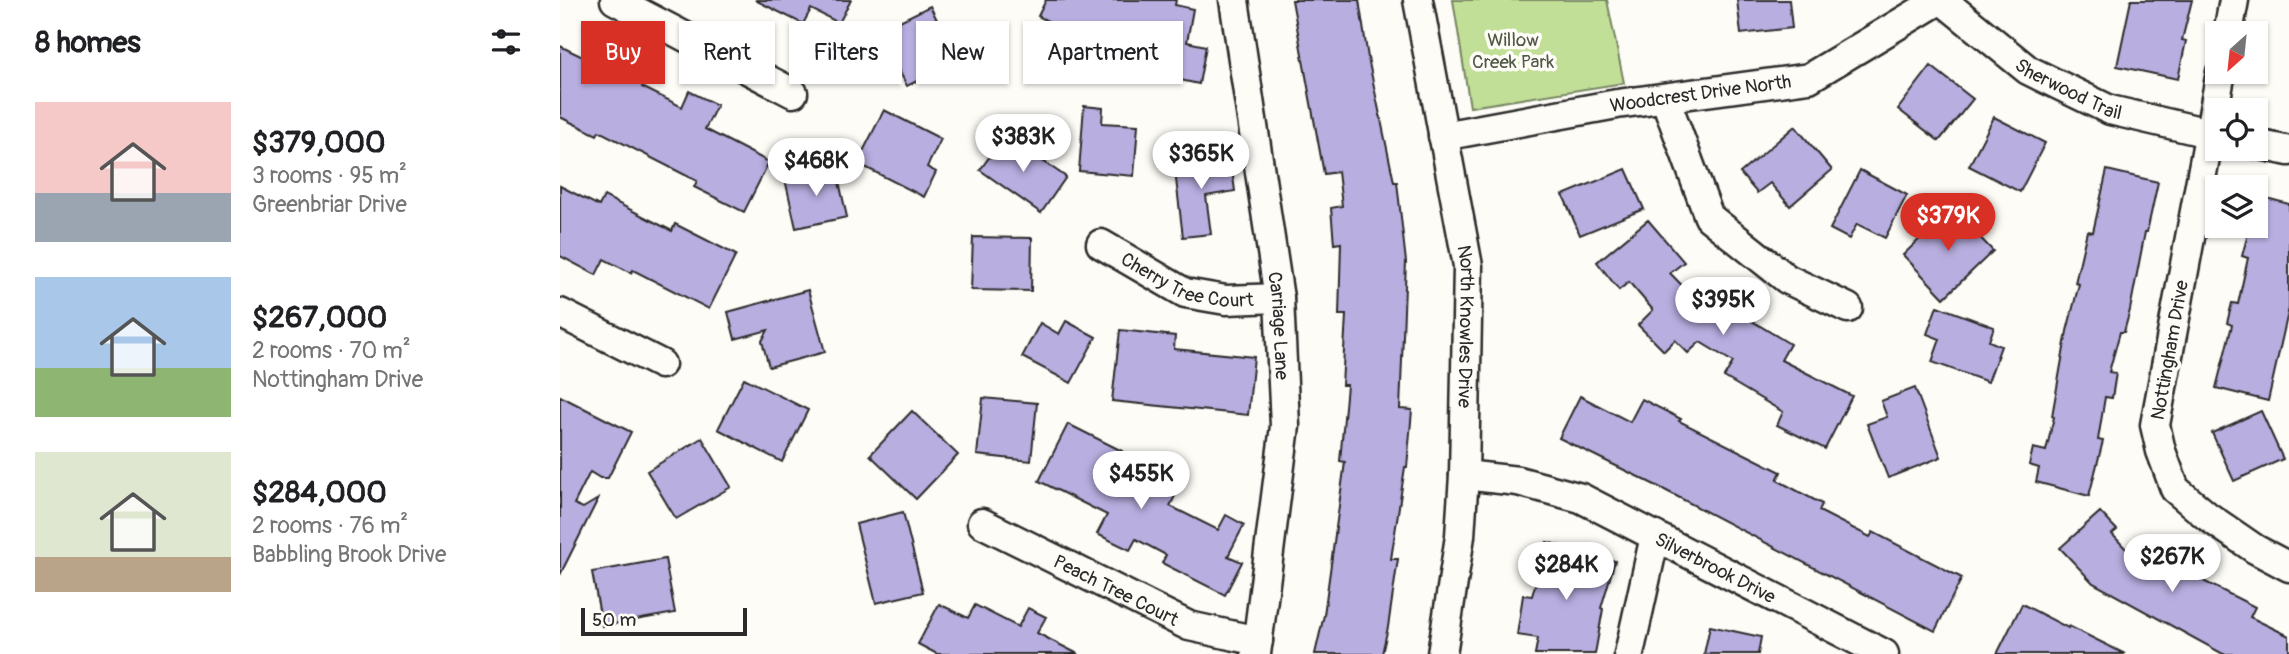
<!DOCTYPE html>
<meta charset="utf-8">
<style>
body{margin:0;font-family:Pangolin,sans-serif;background:#f6f6f6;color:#202124;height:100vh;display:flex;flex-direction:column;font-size:26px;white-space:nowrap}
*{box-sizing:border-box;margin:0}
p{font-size:23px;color:#757577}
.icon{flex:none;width:38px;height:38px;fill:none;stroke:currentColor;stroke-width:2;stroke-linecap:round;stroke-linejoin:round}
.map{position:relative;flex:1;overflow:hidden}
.sheet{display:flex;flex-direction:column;background:#fff;width:560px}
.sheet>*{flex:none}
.top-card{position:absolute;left:21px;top:21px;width:665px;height:63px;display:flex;gap:14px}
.needle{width:46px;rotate:207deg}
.tools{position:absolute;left:1645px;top:21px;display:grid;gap:14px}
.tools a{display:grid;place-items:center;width:63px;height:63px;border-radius:0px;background:#fff;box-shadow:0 2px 5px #0004;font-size:35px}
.scale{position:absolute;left:21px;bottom:18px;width:166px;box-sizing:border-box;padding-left:7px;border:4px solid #2b2b2b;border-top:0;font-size:19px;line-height:24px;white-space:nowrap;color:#2b2b2b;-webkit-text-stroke:5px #fdfcf7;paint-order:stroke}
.price{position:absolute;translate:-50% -60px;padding:0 16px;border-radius:24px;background:#fff;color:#222;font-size:23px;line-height:46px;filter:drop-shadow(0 2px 4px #0008)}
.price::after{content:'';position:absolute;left:50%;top:42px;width:21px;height:16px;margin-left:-10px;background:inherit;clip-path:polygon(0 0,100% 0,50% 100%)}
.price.on{background:#d93025;color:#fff}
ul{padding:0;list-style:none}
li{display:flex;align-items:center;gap:21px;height:175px;padding:0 35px}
li span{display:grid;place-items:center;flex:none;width:196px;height:140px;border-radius:0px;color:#555}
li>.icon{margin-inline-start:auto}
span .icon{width:84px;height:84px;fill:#fffc;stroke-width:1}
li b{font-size:30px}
h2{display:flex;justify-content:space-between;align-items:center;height:84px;padding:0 35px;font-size:30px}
.chip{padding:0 24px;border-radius:0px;background:#fff;box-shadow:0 2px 5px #0004;font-size:24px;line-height:63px}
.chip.on{background:#d93025;color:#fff}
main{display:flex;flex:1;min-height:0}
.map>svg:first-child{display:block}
.green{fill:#c2df97;stroke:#768561;stroke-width:2}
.building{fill:#b8aee0;stroke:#2b2b2b;stroke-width:2}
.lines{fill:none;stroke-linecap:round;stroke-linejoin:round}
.minor-casing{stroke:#2b2b2b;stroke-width:33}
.minor{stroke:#fdfcf7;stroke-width:28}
.labels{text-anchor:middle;stroke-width:7;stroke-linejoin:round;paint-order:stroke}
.park-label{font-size:19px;fill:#515846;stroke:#fdfcf7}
.street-label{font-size:19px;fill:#2b2b2b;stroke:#fdfcf7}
</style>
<main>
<section class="sheet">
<h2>8 homes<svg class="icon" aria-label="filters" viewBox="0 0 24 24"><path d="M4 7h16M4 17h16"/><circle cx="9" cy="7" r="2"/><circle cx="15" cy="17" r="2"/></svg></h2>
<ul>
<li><span style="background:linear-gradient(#f6c9c9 65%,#9aa5b1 0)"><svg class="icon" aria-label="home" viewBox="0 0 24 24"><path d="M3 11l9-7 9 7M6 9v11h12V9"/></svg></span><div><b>$379,000</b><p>3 rooms · 95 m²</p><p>Greenbriar Drive</p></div></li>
<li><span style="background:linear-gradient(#a9c7e8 65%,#8fb573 0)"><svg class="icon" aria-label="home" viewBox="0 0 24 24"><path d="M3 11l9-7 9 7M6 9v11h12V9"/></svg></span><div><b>$267,000</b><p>2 rooms · 70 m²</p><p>Nottingham Drive</p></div></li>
<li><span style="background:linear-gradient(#dfe7d0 75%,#b9a48a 0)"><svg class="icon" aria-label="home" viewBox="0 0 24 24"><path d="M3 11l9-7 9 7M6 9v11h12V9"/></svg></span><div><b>$284,000</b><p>2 rooms · 76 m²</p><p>Babbling Brook Drive</p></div></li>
</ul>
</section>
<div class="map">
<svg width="1729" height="654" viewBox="0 0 1729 654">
<rect width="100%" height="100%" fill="#fdfcf7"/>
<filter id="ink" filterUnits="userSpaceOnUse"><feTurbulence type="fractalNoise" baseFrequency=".0143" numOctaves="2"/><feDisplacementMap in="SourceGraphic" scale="14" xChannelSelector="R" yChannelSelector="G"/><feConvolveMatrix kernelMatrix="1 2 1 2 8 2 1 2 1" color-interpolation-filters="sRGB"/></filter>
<g filter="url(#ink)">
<path class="green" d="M893,0H1047L1064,83L910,107Z"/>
<g class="building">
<path d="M195,0H291L279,23L251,9L243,24Z"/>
<path d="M486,0H616L615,5L633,9L627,42L646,46L639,84L606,77L612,52L536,36L532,44L478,16Z"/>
<path d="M732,0H799L808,58L834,182H837L846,262L840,409L852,410L847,467H845L831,559H838L828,627L822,654H755L764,615L785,462L780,461L787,385H782L786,315H779L781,243L774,244L771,208L782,206L778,172L764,174Z"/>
<path d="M1177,0H1229L1232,28L1181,34Z"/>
<path d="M1571,0H1632L1622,40L1626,41L1618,79L1557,66Z"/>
<path d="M370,6L398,61L347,86L331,55L315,63L303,39Z"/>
<path d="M0,46L33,62L41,46L90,71L82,87L122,107L129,91L157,105L145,129L209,162L184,212L134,187L137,181L39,131L37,135L0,117Z"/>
<path d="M1371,66L1413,99L1379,141L1338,109Z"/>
<path d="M524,106L543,108L542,123L578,125L574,176L519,171Z"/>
<path d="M324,110L381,139L367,167L376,172L364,197L297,163Z"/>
<path d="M1434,117L1485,143L1460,192L1409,166Z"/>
<path d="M1235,126L1272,170L1230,206L1210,183L1197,193L1180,173Z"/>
<path d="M445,135L506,177L481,213L420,170Z"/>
<path d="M670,155L675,191L646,196L651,234L623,237L614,163Z"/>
<path d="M276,168L287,217L236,228L225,179Z"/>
<path d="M1066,169L1084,209L1020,235L1003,195Z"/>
<path d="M1300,170L1347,195L1325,238L1297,224L1289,239L1270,229Z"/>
<path d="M1547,170L1598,182L1587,232H1585L1570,310L1564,332H1560L1549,372L1556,373L1552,398L1545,397L1538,440L1543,441L1529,496L1476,482L1479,468L1469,465L1473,448L1486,451L1494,417L1492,416L1507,331L1519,284L1515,283L1527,231L1533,232Z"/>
<path d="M0,186L39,206L44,196L112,231L115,224L176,255L149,309L73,270L71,273L44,259L36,275L0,256Z"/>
<path d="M1699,196L1729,204V308L1708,401L1656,388L1672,325L1667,323L1672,303L1678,304L1688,258L1682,256L1690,226H1696V206Z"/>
<path d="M1392,208L1433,251L1384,298L1343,255Z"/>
<path d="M1088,220L1124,262L1110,273L1144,308L1156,296L1179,320L1182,315L1230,344L1221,360L1292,396L1265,449L1217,425L1223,412L1164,377L1173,362L1140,342L1128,353L1115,340L1104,351L1078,325L1093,310L1069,282L1059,290L1037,262Z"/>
<path d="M413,237L472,238L471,291L411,290Z"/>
<path d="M248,290L265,352L209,367L202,341L208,330L175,339L168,312Z"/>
<path d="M1377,306L1434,327L1429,341L1441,346L1428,382L1372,362L1380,339L1367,334Z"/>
<path d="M506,321L536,337L511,383L462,357L480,323L499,334Z"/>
<path d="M560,330L615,336L614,349L694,357L688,415L552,401Z"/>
<path d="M184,378L248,410L222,462L158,429Z"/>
<path d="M1355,388L1381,457L1328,478L1307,424L1327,417L1321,401Z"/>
<path d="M0,396L71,432L48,478H40L30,472L14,504L23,508L38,499L0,575Z"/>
<path d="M1020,396L1070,422L1082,399L1121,419L1119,421L1221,472L1217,480L1262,504L1259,511L1310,537L1313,532L1402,578L1375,631L1097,486L999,438Z"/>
<path d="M423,398L477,403L471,461L417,455Z"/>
<path d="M352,411L398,455L356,499L310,455Z"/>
<path d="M1701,411L1723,459L1674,481L1652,433Z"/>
<path d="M508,424L562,451L555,466L615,496L610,506L658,530L666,515L684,525L668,556L682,562L665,595L602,563L606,555L576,539L570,550L537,534L547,515L479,481Z"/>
<path d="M142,438L171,487L116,519L87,471Z"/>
<path d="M343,512L363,592L316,603L296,524Z"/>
<path d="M1540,512L1557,530L1552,534L1582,566L1588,553L1695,607L1690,617L1729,636V654H1663L1533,583L1500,548Z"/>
<path d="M987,542L1055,561L1041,608L1043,609L1035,654H975L978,638L957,635L963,595L972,596Z"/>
<path d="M105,559L115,613L42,626L32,572Z"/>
<path d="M379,604L408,618L415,605L458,627L468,608L486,617L477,633L518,654H377L358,644Z"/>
<path d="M1462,604L1508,628L1509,626L1565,654H1437Z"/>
<path d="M1150,626L1201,637L1198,654H1144Z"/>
</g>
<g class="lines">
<g class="minor-casing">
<g id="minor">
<path d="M55,0L233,93"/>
<path id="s1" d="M674,0L719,298L725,426L696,654"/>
<path id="s2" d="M858,0L908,266L904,475L900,536L882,654"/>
<path id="s3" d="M1382,0L1468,70L1550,110L1657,135"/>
<path d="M1668,33L1674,0"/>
<path d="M1661,72L1595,425L1601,451L1615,489L1647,516L1695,549L1729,567"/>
<path d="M1105,98L1149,217L1227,279L1288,308"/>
<path id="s4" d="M883,136L1057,104L1249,78L1379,0"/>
<path d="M1696,144L1729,151"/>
<path id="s5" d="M541,244L625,293L666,300L719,298"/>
<path d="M0,313L101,364"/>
<path id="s6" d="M904,475L958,481L1021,498L1324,654"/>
<path id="s7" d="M422,523L629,626L698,641"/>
<path d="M1069,654L1095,536"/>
</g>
</g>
<use href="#minor" class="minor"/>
</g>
</g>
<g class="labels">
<g class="park-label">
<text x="953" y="46">Willow<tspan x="953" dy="22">Creek Park</tspan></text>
</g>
<g class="street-label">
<text dy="7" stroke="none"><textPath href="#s3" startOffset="156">Sherwood Trail</textPath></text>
<text dy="7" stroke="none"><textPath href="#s4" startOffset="261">Woodcrest Drive North</textPath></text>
<text dy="7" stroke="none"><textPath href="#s5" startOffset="96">Cherry Tree Court</textPath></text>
<text dy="7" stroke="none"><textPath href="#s2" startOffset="331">North Knowles Drive</textPath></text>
<text dy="7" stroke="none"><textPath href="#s1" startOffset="329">Carriage Lane</textPath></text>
<text transform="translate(1609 350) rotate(-80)" y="7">Nottingham Drive</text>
<text dy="7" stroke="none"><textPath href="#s6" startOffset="271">Silverbrook Drive</textPath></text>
<text dy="7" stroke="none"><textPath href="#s7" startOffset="150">Peach Tree Court</textPath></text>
</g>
</g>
</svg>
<div class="tools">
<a><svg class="needle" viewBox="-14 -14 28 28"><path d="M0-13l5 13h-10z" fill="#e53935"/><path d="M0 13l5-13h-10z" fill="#757577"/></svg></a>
<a><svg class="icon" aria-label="locate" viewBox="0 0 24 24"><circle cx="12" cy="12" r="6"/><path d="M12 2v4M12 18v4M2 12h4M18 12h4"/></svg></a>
<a><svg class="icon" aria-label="layers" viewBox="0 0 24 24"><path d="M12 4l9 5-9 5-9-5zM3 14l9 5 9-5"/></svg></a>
</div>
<div class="scale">50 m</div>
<b class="price" style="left:463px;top:174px">$383K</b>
<b class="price" style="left:641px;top:191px">$365K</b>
<b class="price" style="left:256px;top:198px">$468K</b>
<b class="price on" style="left:1388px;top:253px">$379K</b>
<b class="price" style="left:1163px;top:337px">$395K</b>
<b class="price" style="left:581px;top:511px">$455K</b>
<b class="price" style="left:1612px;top:594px">$267K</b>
<b class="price" style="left:1006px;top:602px">$284K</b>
<div class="top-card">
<a class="chip on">Buy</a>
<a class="chip">Rent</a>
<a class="chip">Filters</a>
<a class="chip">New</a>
<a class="chip">Apartment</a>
</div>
</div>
</main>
